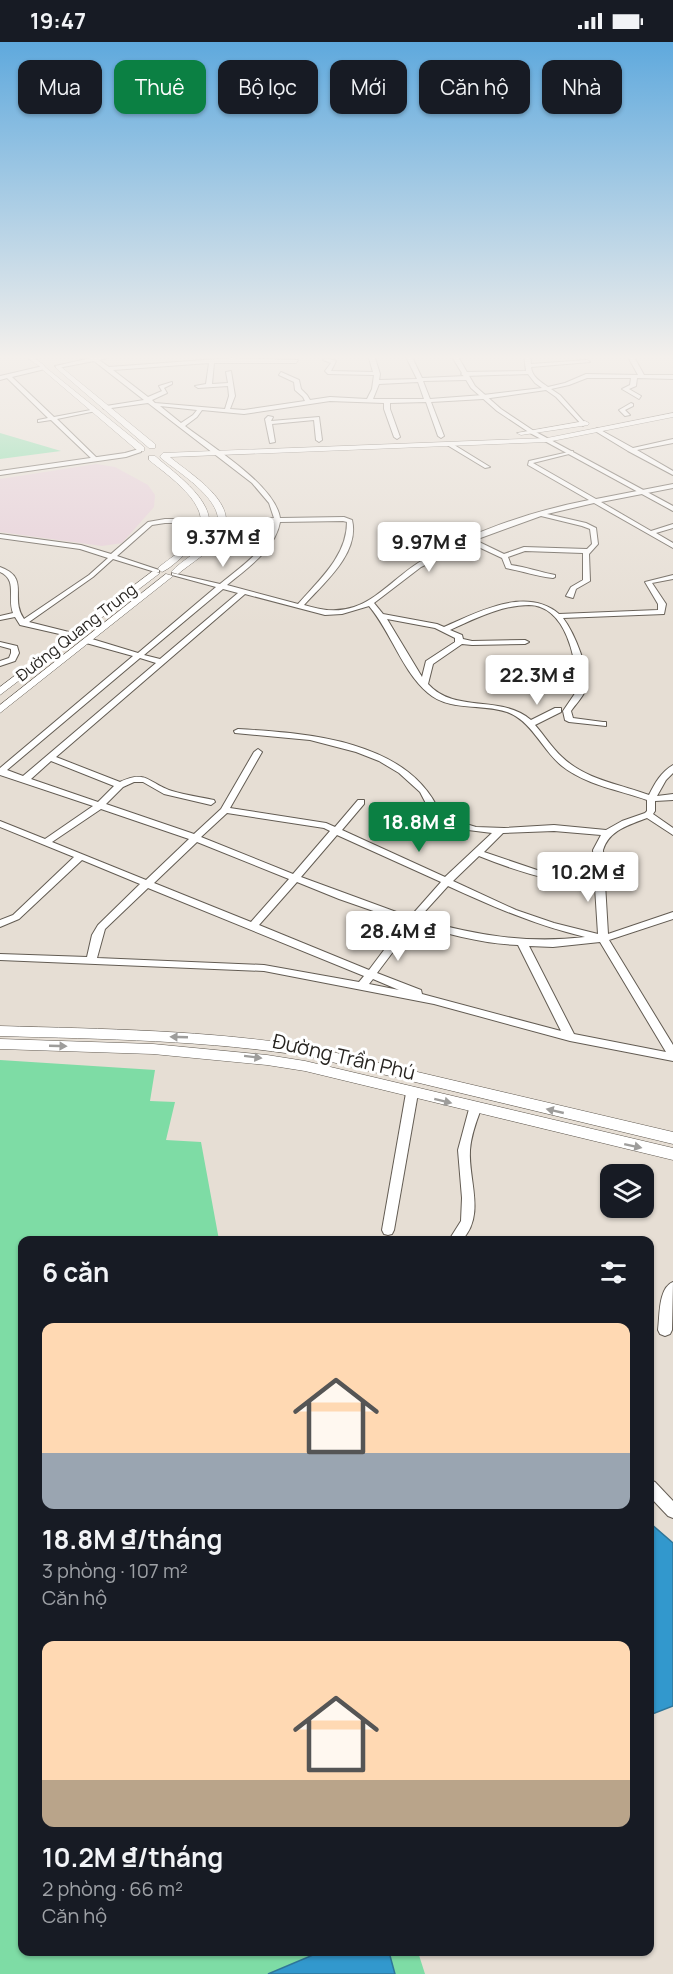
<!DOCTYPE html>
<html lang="vi">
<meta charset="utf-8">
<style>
body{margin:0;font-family:Manrope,sans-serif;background:#242831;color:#f1f3f6;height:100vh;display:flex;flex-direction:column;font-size:22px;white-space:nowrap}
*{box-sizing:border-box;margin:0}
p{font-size:20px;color:#9ea1a6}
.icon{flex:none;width:33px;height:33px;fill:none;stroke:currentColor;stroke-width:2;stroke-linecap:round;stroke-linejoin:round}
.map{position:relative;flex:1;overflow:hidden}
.side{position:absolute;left:18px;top:1194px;width:636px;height:720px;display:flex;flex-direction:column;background:#171b24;border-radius:12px;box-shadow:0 2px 4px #0004}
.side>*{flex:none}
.top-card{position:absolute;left:18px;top:18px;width:638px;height:54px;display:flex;gap:12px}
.buttons{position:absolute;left:600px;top:1122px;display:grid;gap:12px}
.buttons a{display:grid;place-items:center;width:54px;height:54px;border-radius:12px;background:#171b24;box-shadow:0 2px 4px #0004;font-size:30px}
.price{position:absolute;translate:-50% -51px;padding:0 14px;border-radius:6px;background:#fff;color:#222;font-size:20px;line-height:39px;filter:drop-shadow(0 2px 3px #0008)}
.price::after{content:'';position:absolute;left:50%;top:36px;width:18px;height:14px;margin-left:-9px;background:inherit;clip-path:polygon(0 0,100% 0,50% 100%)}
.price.selected{background:#0b8043;color:#fff}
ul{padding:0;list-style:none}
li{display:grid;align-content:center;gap:12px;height:318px;padding:0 24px}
li span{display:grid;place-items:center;height:186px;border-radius:12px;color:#555}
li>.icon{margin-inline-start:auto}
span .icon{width:108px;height:108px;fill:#fffc;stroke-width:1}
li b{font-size:26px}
h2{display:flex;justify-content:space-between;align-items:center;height:72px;padding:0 24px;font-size:26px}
.chip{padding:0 21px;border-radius:12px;background:#171b24;box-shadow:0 2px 4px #0004;font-size:21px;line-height:54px}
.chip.selected{background:#0b8043;color:#fff}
.status{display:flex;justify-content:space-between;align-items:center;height:42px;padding:0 30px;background:#171b24;direction:ltr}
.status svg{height:16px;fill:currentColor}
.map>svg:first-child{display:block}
.industrial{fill:#e6ced8}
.green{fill:#7edca5}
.water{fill:#3298cd;stroke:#2f7699;stroke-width:1.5}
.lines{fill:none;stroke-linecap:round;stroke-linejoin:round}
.minor-casing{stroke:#635c53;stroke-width:2}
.tertiary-casing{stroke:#635c53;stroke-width:2}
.secondary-casing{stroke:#635c53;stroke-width:1}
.minor{fill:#fff;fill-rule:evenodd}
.tertiary{fill:#fff;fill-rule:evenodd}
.secondary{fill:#fff;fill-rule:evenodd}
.oneway{fill:#9e9d9b}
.labels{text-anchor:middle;stroke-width:6;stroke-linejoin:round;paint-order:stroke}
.far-street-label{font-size:16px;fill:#282521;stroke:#fff}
.street-label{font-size:20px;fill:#282521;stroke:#fff}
</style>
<div class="status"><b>19:47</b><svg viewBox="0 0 49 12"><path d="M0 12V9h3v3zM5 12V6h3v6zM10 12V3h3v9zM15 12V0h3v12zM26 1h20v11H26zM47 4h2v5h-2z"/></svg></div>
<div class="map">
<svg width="673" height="1932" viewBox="0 0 673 1932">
<rect width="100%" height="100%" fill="#e6ded4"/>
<path class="industrial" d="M96,422L115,425L148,443L155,453L154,465L122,501L102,504L0,490V437Z"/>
<g class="green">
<path d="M0,391L61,409L0,417Z"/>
<path d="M0,1018L155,1028L150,1059L175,1060L166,1098L201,1100L219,1198H22V1910H418L425,1932H0Z"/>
</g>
<g class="water">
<path d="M650,1481L673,1501V1664L650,1673Z"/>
<path d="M320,1910H389L395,1932H268Z"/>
</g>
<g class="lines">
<g class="minor-casing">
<g id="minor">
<path d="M87,313H93L96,315L118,313L99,318L109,325L231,316L298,318L296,321H214L212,342L228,341L226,330L231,329L235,354L230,367L244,368L305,359L303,355L295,348L294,340L279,333L281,330L299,338L301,347L307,353L310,358L330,355L367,357L372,347L374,333L328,332L325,329L331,321L323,318L326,316L336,319L331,329L373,330L368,313H374L380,332L379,338L417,337L405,313H411L422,336L466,334L469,336L466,338L423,339L430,357L483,353L542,346L535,341L528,332L464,334L461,332L464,330L526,329L524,313H530L531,322L587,318L590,320L531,325C532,335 541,340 548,345L565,341L586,332L638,333L627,313H633L644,333H673V337L637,336L636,344L629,347L641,354L639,357L622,347L630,343L631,336H587L569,343L551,347L560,353L585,381L586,382L583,384L556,355L546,348L483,357L431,360L444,394L441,396L438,394L426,360L390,361V367L400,395L397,397L394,395L384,367V361L330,359L244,372L202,368L197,375L185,384C211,404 275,443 280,476L344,475L352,478C360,511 324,541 304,563C321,568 336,571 354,565C378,557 396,535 418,521C467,491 532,469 589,458L528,423L529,419L573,409V411L533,421L596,457L673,442V446L601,460L651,489L673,482V486L656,491L673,501V506L594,461L547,472L586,481L596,486L598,502L589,512L590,539L576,547L573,556L566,554L571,545L583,538V511L525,509L508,515L511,523C526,525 540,530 555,533V535L553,536C536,534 522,529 506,526L502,516L470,501L421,525L374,561L383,572L437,582L444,585C478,570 526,544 559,572L658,568V562L645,540L673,533V537L652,541L666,562L664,572L563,576C574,590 592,632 585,649C582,656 575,663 571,669L573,676L603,680H606V684L569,680L565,678L563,669L578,647C576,618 567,564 529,563C502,563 474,577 450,588L462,593L463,597L472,599L525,598L529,600L525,602L472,603L462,602L433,622L428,642C455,672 501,652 531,678L555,666H561V670L535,683C544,693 552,706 562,715C586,738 620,742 649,753C655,741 661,730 673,723V731L666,738L657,754L673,752V758L655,759V769L653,772L673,786V793L647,776C629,783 609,788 603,808L608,892L673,870V877L609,898L673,1003V1019L570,999L434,962L264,929L0,918V912L87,915L92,893L98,883L140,842L82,818L19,877L0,885V878L13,873L74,815L0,785V779L45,797L93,764L0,733V726L133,614L86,601V597H92L138,611L216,545L172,533V531L220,542C240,525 269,507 274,480H221L220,479L223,477L274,476L269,461L252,441L148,361L104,367L103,366L106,364L144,358L94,319L58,326L55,324L91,316ZM209,321L206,342L195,344L198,346L228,344L229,354L225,367L155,361L152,358L167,351L164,346L172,342V340L159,344L162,349L148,355L113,328ZM418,340L424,357H373L379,342ZM160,364L197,368L193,373L181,381ZM541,474L582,484L590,487L592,502L587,507L524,505L504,512L475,498ZM343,479L347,480C347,514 319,538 298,562L227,543C247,526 275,508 280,480ZM223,547L238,551L160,617L144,613ZM245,552L325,573L342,572L369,564C391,590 402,629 428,651C450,670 481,661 507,670C532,679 542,708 562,724C586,743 619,748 647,758V769L645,771L622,779L606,788L554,783L504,786L476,785L453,778L440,771C409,698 307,691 238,687L234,689L235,691L310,698L356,710L379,719L399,731L420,750L433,775L460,787L492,791L445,835L342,788L364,762V758H358L335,785L326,781L230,766L262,710L258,707L254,710L221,767L194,792L106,762L123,745L134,740H143L164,752L211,763L215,760L214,758C200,755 186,753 172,749C149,742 147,727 120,740L56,715ZM387,577L435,586L455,596V600L426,619L422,635ZM140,616L156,621L23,734L7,728ZM51,719L114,744L98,760L31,737ZM101,767L189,797L146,838L52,800ZM227,771L324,786L330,789L293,832L201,795ZM554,789L601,793L593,808L595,838L540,829L484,810L503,791ZM337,793L441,840L410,875L301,835ZM197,800L289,837L251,880L154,841ZM479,814C516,829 555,841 595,845L598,892L554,881L516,868L453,839ZM297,840L339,857L405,880L369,928L259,883ZM448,844C494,865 535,883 585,895C526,902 475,893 418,877ZM148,846L364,934L359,940L264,923L97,916L105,887ZM414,882C448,892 483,902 518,903L561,989L422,952L421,948L377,931ZM600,900L666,1010L574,992L529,904L553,905ZM373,937L399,948L369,942Z"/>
<path d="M43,324L45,327L12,335L54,375L96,367V369L57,377L97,416V418H93L51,378L38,380V378L48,376L7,336L0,338V334Z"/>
<path d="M631,361L633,362V364L625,368L630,373L625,374L619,368Z"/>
<path d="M268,374L273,375L271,379L319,375L322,398L319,400L316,398L314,378L272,382L275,400L270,401L265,377Z"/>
<path d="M597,386L633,406L673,397V401L637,408L673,429V433L628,409L595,389L594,388Z"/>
<path d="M447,401H451L490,425L485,426L447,403Z"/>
<path d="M165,477H207L210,479L207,481H165L152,483L117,514L159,528V530H155L113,517L93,535L29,580L77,592V596L20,583L15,575L0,578V574L13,571C7,555 18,538 0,530V525C31,536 9,556 24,577L89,533L108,516L80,507L0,496V492L81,503L111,512L148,480Z"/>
<path d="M0,600L17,604L19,611L15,619L0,624V619L9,616L11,611V607L0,604Z"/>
<path d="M412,1047L416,1048L418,1051L394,1188L392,1192L388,1193L384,1192L382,1188L406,1051L408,1048Z"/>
<path d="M475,1063L479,1064L481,1067C476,1080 471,1094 470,1108C468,1138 486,1173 462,1198H449L461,1179L462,1156L458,1108L469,1067L471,1064Z"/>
<path d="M673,1240L672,1288L670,1292L665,1294L660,1292L658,1288C660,1274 658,1246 673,1240Z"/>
<path d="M650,1438L655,1440L673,1459V1476L668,1474L650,1455Z"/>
</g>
</g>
<g class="tertiary-casing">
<g id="tertiary">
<path d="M451,313H457L475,344L501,367L534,389L673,464V469L530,391L497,369L471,346Z"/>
<path d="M139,407L141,408V410L126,415L0,433V429L125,411Z"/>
</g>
</g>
<g class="secondary-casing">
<g id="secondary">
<path d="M23,313H30L44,323L45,325L144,405V409H138L43,328L42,326Z"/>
<path d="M56,324H60L155,402V406H149L56,326Z"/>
<path d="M673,371V375L547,400L170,415C191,433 244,463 220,496C210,510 191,521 178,532L171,530C183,517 203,508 213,493C235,464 180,432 161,416L160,414L163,411L547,396Z"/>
<path d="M585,379L589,381L588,383L521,393L517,391Z"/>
<path d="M149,414H155C174,431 224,464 205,494C202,499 195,503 191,507C182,514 173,525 162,530L158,527L159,525C169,517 192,502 198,491C213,463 167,433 149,418Z"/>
<path d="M153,529L160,531L0,653V645Z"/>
<path d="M166,532L173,534L0,671V663Z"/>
<path d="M0,984C104,987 208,988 311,1005L673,1090V1102L311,1015C208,998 104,997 0,994Z"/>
<path d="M0,997L153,1002L267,1013L305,1019L673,1106V1118L305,1029L267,1023L153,1012L0,1007Z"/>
</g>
</g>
<use href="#minor" class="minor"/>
<use href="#tertiary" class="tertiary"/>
<use href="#secondary" class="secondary"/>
</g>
<defs><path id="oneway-solid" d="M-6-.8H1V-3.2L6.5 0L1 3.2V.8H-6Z" transform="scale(1.5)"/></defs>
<g class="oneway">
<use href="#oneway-solid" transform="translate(179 995) rotate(-178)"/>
<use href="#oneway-solid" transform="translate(58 1004) rotate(2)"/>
<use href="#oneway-solid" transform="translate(253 1015) rotate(7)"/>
<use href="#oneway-solid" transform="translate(443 1059) rotate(14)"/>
<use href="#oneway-solid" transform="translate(555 1069) rotate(-167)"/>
<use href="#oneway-solid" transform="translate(633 1104) rotate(12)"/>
</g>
<linearGradient id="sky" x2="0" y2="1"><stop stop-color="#5fa9dd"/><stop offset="0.54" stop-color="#f4f0ec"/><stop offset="1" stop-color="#f4f0ec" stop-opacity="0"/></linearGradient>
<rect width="673" height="583" fill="url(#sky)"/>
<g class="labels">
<g class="far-street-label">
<text transform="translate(76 590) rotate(-38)" y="6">Đường Quang Trung</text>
</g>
<g class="street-label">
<text transform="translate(344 1015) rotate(13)" y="7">Đường Trần Phú</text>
</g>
</g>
</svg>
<div class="buttons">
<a><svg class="icon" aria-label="layers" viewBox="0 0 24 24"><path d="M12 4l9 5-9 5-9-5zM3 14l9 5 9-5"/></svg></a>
</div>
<b class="price" style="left:223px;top:526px">9.37M ₫</b>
<b class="price" style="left:429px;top:531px">9.97M ₫</b>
<b class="price" style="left:537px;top:664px">22.3M ₫</b>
<b class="price selected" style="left:419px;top:811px">18.8M ₫</b>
<b class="price" style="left:588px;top:861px">10.2M ₫</b>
<b class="price" style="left:398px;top:920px">28.4M ₫</b>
<div class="top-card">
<a class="chip">Mua</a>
<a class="chip selected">Thuê</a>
<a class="chip">Bộ lọc</a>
<a class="chip">Mới</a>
<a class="chip">Căn hộ</a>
<a class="chip">Nhà</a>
</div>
<section class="side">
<h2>6 căn<svg class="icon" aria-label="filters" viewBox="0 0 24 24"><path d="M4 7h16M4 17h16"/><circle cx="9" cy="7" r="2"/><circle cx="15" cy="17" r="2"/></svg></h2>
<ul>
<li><span style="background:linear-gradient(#ffd9b3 70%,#9aa5b1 0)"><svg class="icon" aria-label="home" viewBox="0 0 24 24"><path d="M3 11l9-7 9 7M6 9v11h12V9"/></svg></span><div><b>18.8M ₫/tháng</b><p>3 phòng · 107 m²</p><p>Căn hộ</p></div></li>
<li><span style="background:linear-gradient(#ffd9b3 75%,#b9a48a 0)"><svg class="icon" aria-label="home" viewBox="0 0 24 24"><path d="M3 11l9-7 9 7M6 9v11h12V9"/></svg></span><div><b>10.2M ₫/tháng</b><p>2 phòng · 66 m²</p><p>Căn hộ</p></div></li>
</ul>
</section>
</div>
